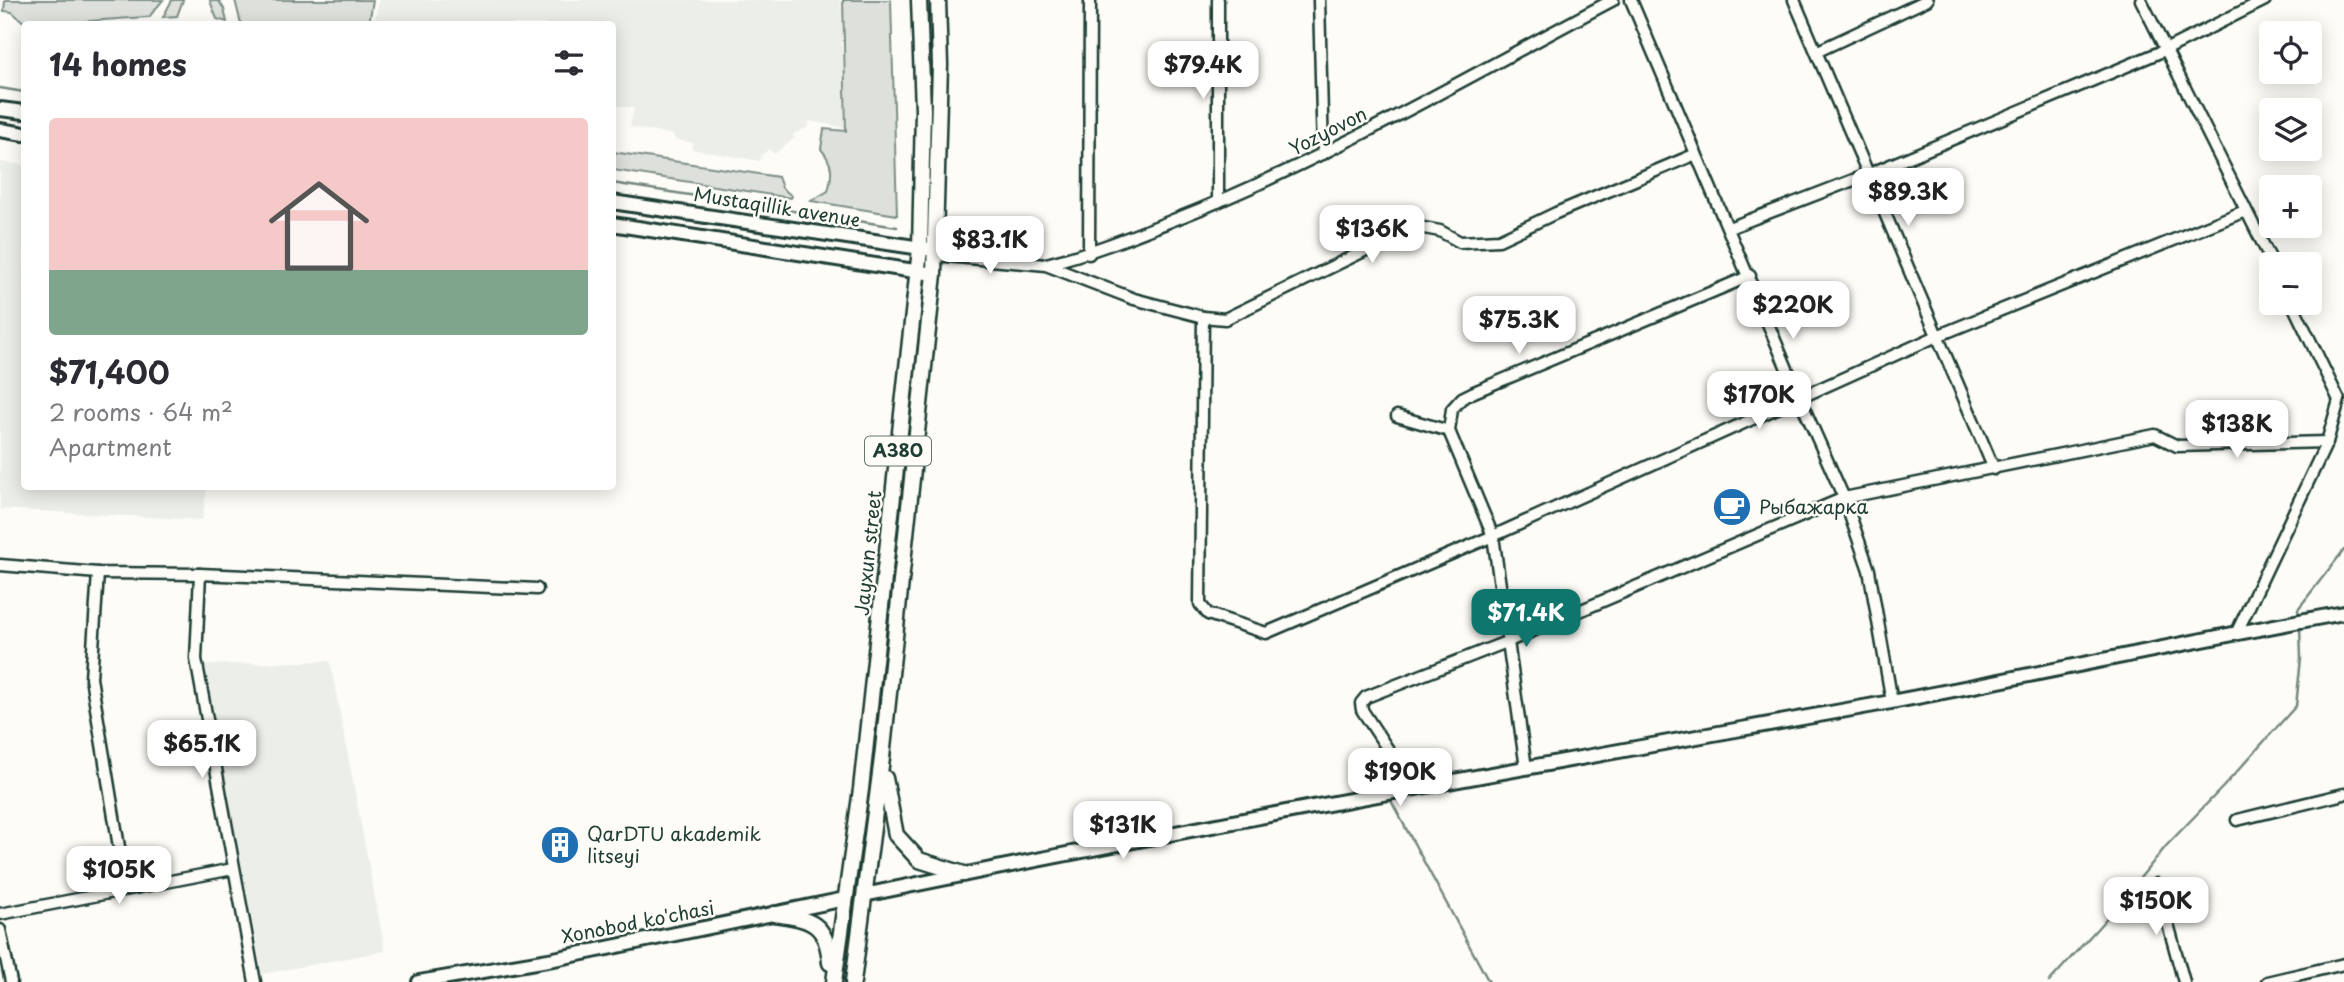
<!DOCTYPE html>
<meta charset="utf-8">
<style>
body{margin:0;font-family:"Playpen Sans",sans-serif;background:#f2f2f3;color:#2b2b33;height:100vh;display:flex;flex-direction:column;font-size:26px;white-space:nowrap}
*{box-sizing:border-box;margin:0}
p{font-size:23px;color:#7c7c81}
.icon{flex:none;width:38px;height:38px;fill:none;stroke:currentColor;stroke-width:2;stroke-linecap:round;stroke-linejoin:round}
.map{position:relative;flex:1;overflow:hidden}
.side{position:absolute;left:21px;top:21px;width:595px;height:469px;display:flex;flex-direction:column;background:#fff;border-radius:7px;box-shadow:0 4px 18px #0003}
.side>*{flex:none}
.buttons{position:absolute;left:2259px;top:21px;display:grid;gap:14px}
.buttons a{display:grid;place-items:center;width:63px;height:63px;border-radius:7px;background:#fff;box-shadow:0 4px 18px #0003;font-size:35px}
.price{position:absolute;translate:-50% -60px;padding:0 16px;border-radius:14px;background:#fff;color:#222;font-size:23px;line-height:46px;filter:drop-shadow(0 2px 4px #0008)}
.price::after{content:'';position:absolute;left:50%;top:42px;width:21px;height:16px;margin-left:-10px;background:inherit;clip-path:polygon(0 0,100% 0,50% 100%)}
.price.active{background:#0f766e;color:#fff}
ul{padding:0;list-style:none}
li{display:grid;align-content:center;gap:14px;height:371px;padding:0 28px}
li+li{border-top:2px solid #e1e1e2}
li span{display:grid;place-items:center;height:217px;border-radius:7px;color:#555}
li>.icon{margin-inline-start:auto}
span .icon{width:126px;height:126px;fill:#fffc;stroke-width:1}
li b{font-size:30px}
h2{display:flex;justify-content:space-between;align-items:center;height:84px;padding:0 28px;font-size:30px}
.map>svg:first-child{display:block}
.built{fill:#eceee9}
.green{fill:#dde0db;stroke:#7e8e88;stroke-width:2}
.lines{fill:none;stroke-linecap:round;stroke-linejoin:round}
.stream{stroke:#75877f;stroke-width:2.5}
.minor-casing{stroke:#1f3d34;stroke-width:15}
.major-casing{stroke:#1f3d34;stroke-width:18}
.highway-casing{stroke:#1f3d34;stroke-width:19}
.minor{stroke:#fdfcf7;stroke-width:10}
.major{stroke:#fdfcf7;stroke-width:12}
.highway{stroke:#fdfcf7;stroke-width:14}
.labels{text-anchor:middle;stroke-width:5;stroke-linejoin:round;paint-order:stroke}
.shield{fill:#fdfcf7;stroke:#62766e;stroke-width:2}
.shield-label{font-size:18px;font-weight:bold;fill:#1f3d34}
.street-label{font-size:19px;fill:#1f3d34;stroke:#fdfcf7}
.poi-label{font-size:19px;fill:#1f3d34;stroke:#fdfcf7;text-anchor:start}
</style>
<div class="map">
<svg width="2344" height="982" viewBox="0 0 2344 982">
<rect width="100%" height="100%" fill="#fdfcf7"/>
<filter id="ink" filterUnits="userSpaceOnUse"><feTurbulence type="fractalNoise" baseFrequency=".0143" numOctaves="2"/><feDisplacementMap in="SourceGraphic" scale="14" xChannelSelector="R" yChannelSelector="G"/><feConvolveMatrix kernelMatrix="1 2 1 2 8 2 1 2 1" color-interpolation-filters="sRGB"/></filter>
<g filter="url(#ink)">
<g class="built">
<path d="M379,0H841L845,128L809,121L808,127L793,134L794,139L774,154L769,149L761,156L760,161L692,149L693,143L674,139V135L630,127L634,108L613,105L612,24H374Z"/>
<path d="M0,162L24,165V486L207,487L202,520L0,509Z"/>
<path d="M330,661L385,951L262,974L204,665Z"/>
</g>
<g class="green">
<path d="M5,0H163L149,17C108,19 67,24 26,24L12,12L4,11Z"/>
<path d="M172,0H183L177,16L163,17Z"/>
<path d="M235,0H373L369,24H241Z"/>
<path d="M843,0H891L897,215L811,201L828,191C833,174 833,163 821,149L824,129L846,131Z"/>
<path d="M210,1H219L224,9L227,22L217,19Z"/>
<path d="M613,152L778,177L782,188L792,196L791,198L613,170Z"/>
</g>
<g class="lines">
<g class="stream">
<path d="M0,88L24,92"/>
<path d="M612,183L897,227"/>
<path d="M2299,615L2298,609L2344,550"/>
<path d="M1377,775L1384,788"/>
<path d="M1389,797L1489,982"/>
<path d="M2049,982L2114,910L2167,845L2223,787L2296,706L2301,658L2300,626"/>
</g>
<g class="minor-casing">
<g id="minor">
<path d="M1218,0V202"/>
<path d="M1319,0L1323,154"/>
<path d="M1631,0L1799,397L1844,498L1869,570L1892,702"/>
<path d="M1794,0L1994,469"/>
<path d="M2141,0L2273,264"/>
<path d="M1818,51L1927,0"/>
<path d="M1729,228L1869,174L2165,50L2265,0"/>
<path d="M1089,254L1090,0"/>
<path d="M935,255L1046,265L1134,299L1203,317L1225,319L1407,230L1424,228L1440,231L1460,242L1499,240L1556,213L1696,154"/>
<path d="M1046,264C1091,253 1133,236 1176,219C1328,159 1469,76 1613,0"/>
<path d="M1203,317L1200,604L1208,614L1266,633L1493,536L1937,336L2245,211"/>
<path d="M1397,416L1449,431"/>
<path d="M0,565L98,573L200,574L537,589"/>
<path d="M98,573L91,678L126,889"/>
<path d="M200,574L196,659L255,982"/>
<path d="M2236,634L2327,442L2339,400L2292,303"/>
<path d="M1526,768L1493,536L1449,431L1452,409L1462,398L1474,392L1750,276"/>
<path d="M1418,788L1406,777L1362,710L1361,703L1366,697L1509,641L1844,498L2155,435L2177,446L2327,442"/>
<path d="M2237,820L2344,794"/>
<path d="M2157,884L2184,982"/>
<path d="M0,914L233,869"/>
<path d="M0,930L11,982"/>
<path d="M2267,982L2344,964"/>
</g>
</g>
<g class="major-casing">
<g id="major">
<path d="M0,109L24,112"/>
<path d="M0,130L24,134"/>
<path d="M612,202L928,249"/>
<path d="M612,224L927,273"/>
<path d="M864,895C1205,824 1548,764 1891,702C2042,674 2192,640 2344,613"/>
<path d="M419,982L554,959L845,899"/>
</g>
</g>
<g class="highway-casing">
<g id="highway">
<path d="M885,778L896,835L919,860L964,874"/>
<path d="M774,914C810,919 827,922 830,963"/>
<path d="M834,982L861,789L920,249L923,110L919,0"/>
<path d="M853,982L882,758L934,274L940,65L938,0"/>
</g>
</g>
<use href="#minor" class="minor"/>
<use href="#major" class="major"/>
<use href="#highway" class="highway"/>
</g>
</g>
<defs>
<g id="cafe-disc" transform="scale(2.0125)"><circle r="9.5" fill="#1f6fb2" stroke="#fdfcf7"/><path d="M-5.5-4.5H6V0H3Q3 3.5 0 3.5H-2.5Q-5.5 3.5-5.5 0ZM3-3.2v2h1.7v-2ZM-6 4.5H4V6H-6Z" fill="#fff"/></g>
<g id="building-disc" transform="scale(2.0125)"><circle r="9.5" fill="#1f6fb2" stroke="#fdfcf7"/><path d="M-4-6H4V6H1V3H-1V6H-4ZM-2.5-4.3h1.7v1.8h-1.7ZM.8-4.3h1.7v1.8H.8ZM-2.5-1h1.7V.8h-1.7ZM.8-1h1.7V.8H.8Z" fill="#fff"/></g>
</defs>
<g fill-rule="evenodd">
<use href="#cafe-disc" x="1732" y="507"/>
<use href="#building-disc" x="560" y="845"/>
</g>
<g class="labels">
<rect class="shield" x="865" y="436.5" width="66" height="29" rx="5"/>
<g class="shield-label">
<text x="898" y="457">A380</text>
</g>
<g class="street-label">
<text transform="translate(1328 131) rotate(-27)" y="7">Yozyovon</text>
<text transform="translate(777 207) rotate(9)" y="7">Mustaqillik avenue</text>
<text transform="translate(868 553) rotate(-84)" y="7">Jayxun street</text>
<text transform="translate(638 922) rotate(-11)" y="7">Xonobod ko'chasi</text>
</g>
<g class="poi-label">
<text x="1759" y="514">Рыбажарка</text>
<text x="587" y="841">QarDTU akademik<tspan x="587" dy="22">litseyi</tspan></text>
</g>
</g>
</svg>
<div class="buttons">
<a><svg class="icon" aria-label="locate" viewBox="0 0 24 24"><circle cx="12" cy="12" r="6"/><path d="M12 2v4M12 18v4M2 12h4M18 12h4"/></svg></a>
<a><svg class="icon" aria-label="layers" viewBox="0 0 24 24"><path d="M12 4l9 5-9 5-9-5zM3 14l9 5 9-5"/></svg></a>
<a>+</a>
<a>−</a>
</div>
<b class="price" style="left:1203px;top:101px">$79.4K</b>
<b class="price" style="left:1908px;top:228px">$89.3K</b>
<b class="price" style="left:1372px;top:265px">$136K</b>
<b class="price" style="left:990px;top:276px">$83.1K</b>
<b class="price" style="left:1793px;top:341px">$220K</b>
<b class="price" style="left:1519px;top:356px">$75.3K</b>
<b class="price" style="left:1759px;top:431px">$170K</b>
<b class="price" style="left:2237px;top:460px">$138K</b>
<b class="price active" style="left:1526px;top:649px">$71.4K</b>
<b class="price" style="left:202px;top:780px">$65.1K</b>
<b class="price" style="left:1400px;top:808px">$190K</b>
<b class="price" style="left:1123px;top:861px">$131K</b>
<b class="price" style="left:119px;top:906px">$105K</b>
<b class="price" style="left:2156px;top:937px">$150K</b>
<section class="side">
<h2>14 homes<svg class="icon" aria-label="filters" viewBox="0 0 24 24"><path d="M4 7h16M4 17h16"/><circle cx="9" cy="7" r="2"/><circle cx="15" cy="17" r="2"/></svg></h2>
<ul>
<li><span style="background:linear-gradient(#f6c9c9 70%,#7fa58c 0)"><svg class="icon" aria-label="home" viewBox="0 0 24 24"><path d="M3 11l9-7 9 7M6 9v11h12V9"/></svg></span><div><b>$71,400</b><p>2 rooms · 64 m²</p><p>Apartment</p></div></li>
</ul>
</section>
</div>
